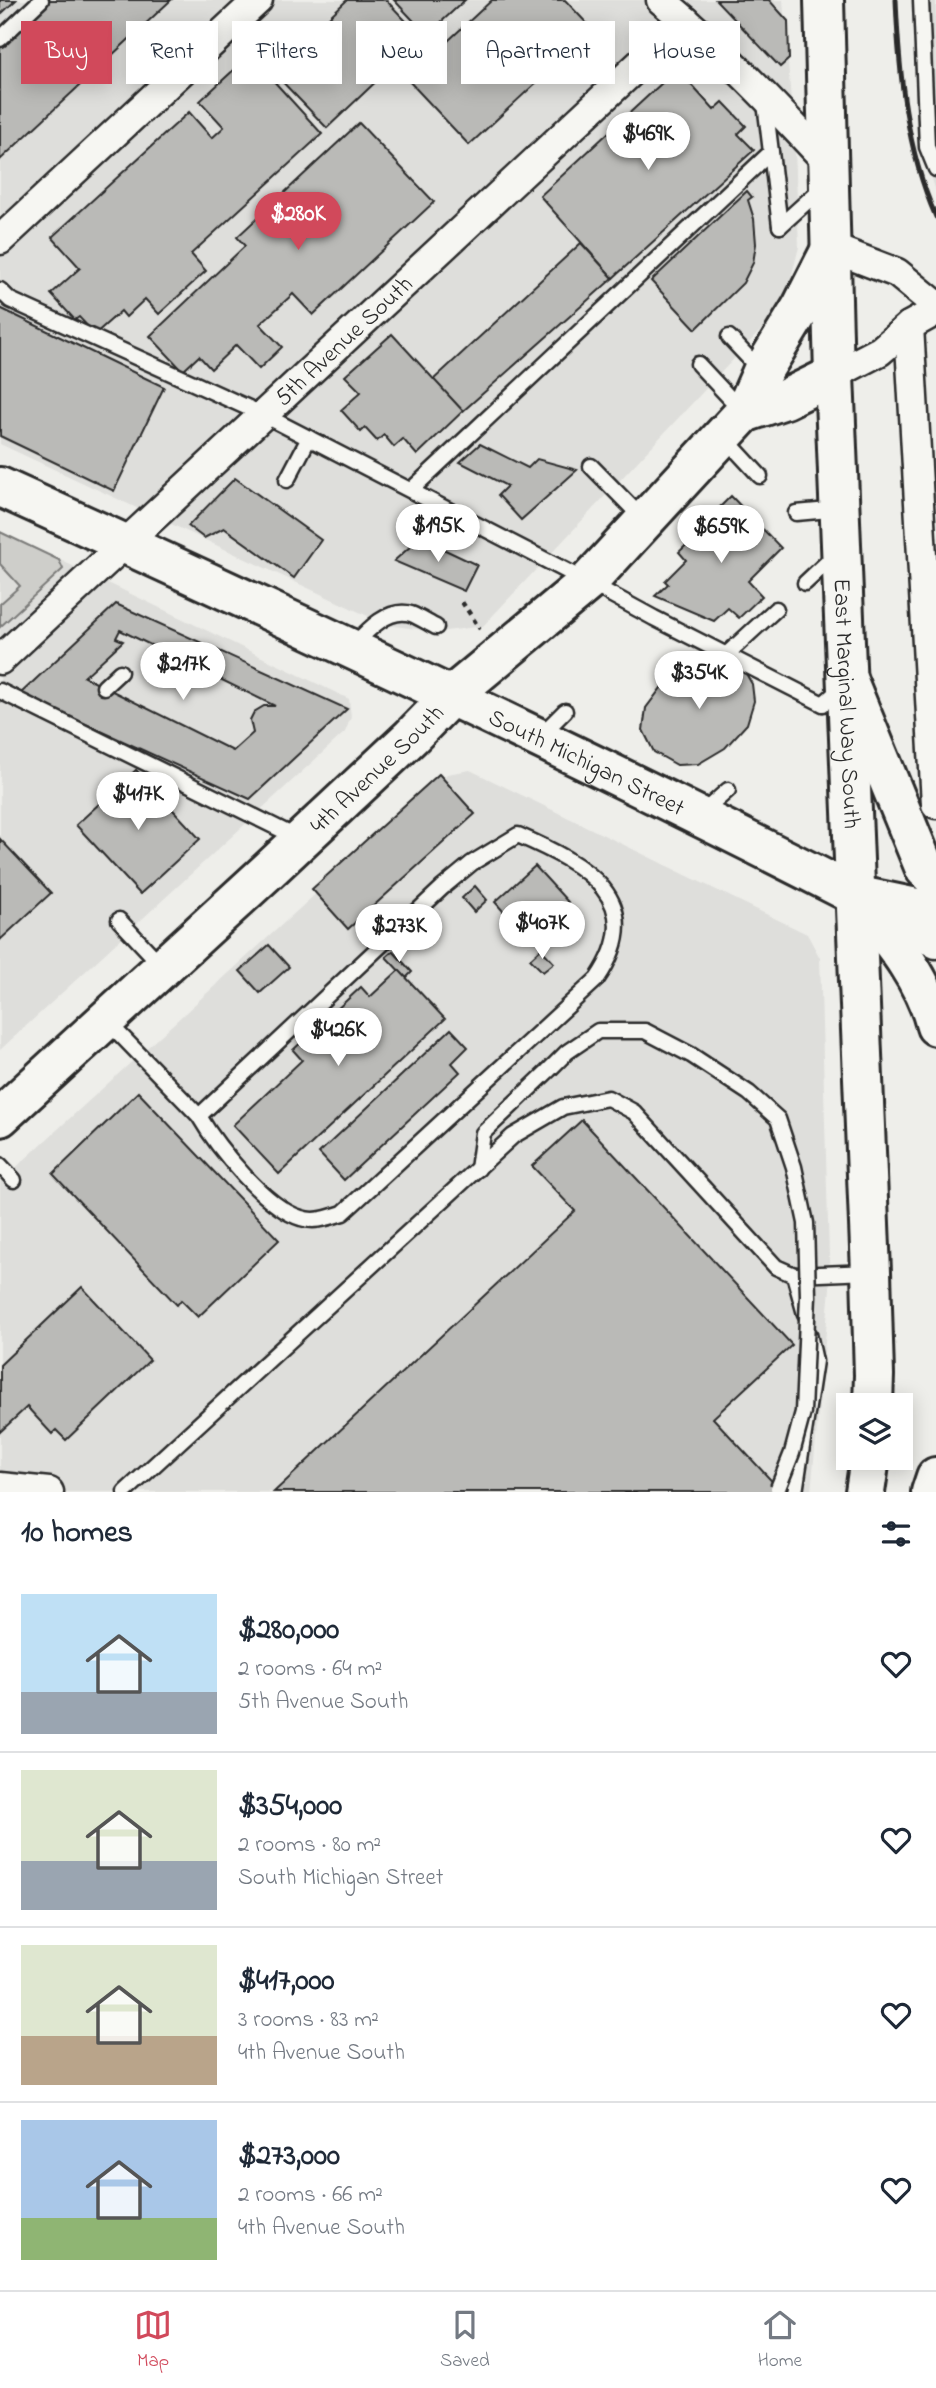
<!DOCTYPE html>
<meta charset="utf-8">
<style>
body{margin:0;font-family:"Indie Flower",sans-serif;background:#f6f6f7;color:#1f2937;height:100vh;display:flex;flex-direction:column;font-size:26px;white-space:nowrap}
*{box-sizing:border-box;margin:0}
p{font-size:23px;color:#747a83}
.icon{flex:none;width:38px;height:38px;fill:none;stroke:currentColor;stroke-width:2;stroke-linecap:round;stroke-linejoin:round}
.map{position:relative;height:1492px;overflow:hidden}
.drawer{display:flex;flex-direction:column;background:#fff;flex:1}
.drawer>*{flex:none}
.hud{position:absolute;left:21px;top:21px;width:894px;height:63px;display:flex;gap:14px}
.buttons{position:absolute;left:836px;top:1393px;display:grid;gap:14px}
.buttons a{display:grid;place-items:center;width:77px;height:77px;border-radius:0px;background:#fff;box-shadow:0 4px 18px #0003;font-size:35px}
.price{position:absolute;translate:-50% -60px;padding:0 16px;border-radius:24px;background:#fff;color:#222;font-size:23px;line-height:46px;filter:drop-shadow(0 2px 4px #0008)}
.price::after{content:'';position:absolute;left:50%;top:42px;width:21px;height:16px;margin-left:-10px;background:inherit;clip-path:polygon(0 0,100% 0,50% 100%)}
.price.selected{background:#d1495b;color:#fff}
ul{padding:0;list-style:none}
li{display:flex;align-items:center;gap:21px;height:175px;padding:0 21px}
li+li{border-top:2px solid #e0e1e3}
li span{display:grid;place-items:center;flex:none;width:196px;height:140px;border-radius:0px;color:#555}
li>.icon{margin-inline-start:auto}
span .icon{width:84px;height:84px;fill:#fffc;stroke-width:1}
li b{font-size:30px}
h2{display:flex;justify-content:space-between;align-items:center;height:84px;padding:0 21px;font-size:30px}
.tag{padding:0 24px;border-radius:0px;background:#fff;box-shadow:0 4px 18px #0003;font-size:24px;line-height:63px}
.tag.selected{background:#d1495b;color:#fff}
.tabs{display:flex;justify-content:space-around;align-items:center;height:98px;border-top:2px solid #e0e1e3;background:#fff;font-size:19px;color:#747a83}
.tabs a{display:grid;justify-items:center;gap:4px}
.tabs .selected{color:#d1495b}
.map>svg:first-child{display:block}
.built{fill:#dededb}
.green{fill:#cececa;stroke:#7c7c7a;stroke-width:2}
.building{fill:#babab7;stroke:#2b2b2b;stroke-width:2;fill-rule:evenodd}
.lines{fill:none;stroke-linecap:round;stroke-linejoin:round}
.lane-casing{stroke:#2b2b2b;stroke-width:19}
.street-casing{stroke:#2b2b2b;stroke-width:33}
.secondary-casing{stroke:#2b2b2b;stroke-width:44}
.primary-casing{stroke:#2b2b2b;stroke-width:44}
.highway-casing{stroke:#2b2b2b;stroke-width:44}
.path{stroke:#2b2b2b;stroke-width:4.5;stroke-dasharray:5 5;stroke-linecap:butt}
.lane{stroke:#f6f6f2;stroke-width:14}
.street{stroke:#f6f6f2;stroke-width:28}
.secondary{stroke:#f6f6f2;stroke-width:38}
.primary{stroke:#f6f6f2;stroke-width:38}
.highway{stroke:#f6f6f2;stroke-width:38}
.rail{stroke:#2b2b2b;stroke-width:5}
.lane-bridge-casing{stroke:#2b2b2b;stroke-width:19;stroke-linecap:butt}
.lane-bridge{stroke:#f6f6f2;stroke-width:14}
.labels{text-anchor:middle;stroke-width:7;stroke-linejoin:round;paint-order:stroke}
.street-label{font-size:24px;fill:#2b2b2b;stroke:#f6f6f2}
</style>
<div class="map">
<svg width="936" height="1492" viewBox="0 0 936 1492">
<rect width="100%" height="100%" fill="#eeeeea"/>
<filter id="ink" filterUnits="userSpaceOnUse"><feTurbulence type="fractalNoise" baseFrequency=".0143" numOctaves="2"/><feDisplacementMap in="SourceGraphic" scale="14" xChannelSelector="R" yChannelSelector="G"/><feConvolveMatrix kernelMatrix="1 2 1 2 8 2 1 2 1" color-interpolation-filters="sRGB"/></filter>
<g filter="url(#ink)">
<g class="built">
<path d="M0,0H783L795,151L799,247L791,278L776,314L483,626L439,632L387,625L0,444Z"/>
<path d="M913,0H936V191L916,131Z"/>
<path d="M0,531L349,699L351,717L345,732L0,1050Z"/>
<path d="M470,770L807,934L820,958L830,1288L811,1492H0V1182L447,774Z"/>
</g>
<path class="green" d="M0,532L59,560L63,569L0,627V604L20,586L0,564Z"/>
<g class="building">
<path d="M0,0H16L0,15Z"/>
<path d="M48,0H171L0,160V45Z"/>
<path d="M347,0H386L422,38L327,128L272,71Z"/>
<path d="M394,0H465L427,35Z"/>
<path d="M492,0H565L593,30L469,145L407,79Z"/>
<path d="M716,0H769L788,21L789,59L780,67Z"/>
<path d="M250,55L322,134L191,254L206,271L159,314L145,299L126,317L121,311L95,334L79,317L75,320L51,294L80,268L52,237L189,112L212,138L224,127L200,101Z"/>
<path d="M677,69L714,110L723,102L746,126L738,134L754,150L613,278L540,196Z"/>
<path d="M359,123L434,202L313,315L293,294L260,324L282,347L259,369L236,345L211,369L199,356L183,371L150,336L245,246L237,237Z"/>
<path d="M747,191L752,197L748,200L754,219L756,244L753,263L743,283L696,329L651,281Z"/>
<path d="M581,243L613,278L463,411L433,380Z"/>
<path d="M0,308L164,387L114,491L0,436Z"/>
<path d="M392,334L463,411L417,455L403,439L394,447L384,435L377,441L365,428L361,432L341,410L361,392L345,376Z"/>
<path d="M480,444L528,468L537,459L577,470L521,520L498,495L507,486L460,462Z"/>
<path d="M235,478L321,540L294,578L224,528L204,538L188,526Z"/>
<path d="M731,496L781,548L748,581L762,596L739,618L728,608L714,621L655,596L668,584L665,581L686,560L679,552L702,530L700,527Z"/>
<path d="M420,538L477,565L464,591L394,561Z"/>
<path d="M116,604L347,709L250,799L20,694ZM120,630L275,706H264L254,712L250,720L253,733L233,751L84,677L123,641L116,638Z"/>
<path d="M719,656L745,672L752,684L754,701L747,724L725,748L698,764L677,765L654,752L643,730L646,708L670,676L703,657Z"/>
<path d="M136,770L200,839L140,894L76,825Z"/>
<path d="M439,774L475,814L348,929L312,889Z"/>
<path d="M0,839L51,893L0,940Z"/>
<path d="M535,866L568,902L528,939L495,902Z"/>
<path d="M475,886L487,900L474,912L462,898Z"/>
<path d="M269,945L289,967L260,993L240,971Z"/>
<path d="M541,949L554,963L543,972L530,959Z"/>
<path d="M393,951L412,972L406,978L386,957Z"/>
<path d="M399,970L445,1019L279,1174L233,1125L302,1060L293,1050L361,987L370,997Z"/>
<path d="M451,1029L468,1047L452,1063L460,1072L344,1180L319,1153Z"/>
<path d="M138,1092L279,1240L198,1317L181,1300L177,1305L53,1174Z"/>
<path d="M582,1120L792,1345L713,1418L782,1492H274L575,1211L532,1166Z"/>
<path d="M82,1287L150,1360L66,1440L56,1430L52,1434L27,1407L0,1432V1365Z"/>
</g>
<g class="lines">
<g class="lane-casing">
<g id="lane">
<path d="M921,0L927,147L936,169"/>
<path d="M0,39L41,0"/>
<path d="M765,103L780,226"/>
<path d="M780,226L823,187"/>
<path d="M0,290L10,300L264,415L588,582L654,618L823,704L842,687"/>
<path d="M729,337L761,371"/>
<path d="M698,364L743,412"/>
<path d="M723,436L760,476"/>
<path d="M591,466L644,520"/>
<path d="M287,480L309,438"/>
<path d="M411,490L771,152"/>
<path d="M796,513L840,509"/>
<path d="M805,583L837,553"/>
<path d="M351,648C365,633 387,607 411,614C419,617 428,623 436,627"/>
<path d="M726,655L776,609"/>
<path d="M104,687L120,672"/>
<path d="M0,691L300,839"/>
<path d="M541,735L565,711"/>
<path d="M700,815L728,790"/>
<path d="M119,920L162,966"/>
<path d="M107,1021L199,1116C217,1147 266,1208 301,1218C316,1223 329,1217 343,1213L597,979C651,900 585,864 518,835L472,863L443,887L199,1116"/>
<path d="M0,1165L14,1180"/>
<path d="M478,1169L483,1133L549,1070"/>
<path d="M795,1275L870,1272"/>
<path d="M125,1492L513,1136L563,1107L608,1098L634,1112L776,1267L794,1275L805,1314"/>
<path d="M795,1492L815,1361L809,1334"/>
</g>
</g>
<g class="street-casing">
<g id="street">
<path d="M661,0C721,49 776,107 829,164"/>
<path d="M0,240L258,0"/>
<path d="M832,248L897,273L936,305"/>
<path d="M909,326L936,804"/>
<path d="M834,375L880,351L909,326L936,311"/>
<path id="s1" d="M0,660L686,21"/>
<path d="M872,905L936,944"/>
<path d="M0,1487L49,1492"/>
</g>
</g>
<g class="secondary-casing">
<g id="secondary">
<path id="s2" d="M0,487C287,617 574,751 855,895"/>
</g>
</g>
<g class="primary-casing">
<g id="primary">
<path id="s3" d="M824,0L834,375L871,1272L874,1375L873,1405"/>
<path d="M744,413L785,399L834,375"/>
<path id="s4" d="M0,1117L269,870L411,737L451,696L588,582L744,413L762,372L801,308L829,253"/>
<path d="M865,1492L870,1458"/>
</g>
</g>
<g class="highway-casing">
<g id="highway">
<path d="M848,681L925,869L936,880"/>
<path d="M855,895C887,935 923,975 936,1026"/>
<path d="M855,895L936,912"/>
<path d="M931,1492L936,1477"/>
</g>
</g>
<path class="path" d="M462,602L480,629"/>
<use href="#lane" class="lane"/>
<use href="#street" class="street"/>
<use href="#secondary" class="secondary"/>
<use href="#primary" class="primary"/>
<use href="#highway" class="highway"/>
<path class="rail" d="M896,0C899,73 906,149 936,217"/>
<g class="lane-bridge-casing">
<path id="lane-bridge" d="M549,1070L567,1052L598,1031H645L691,1055L749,1093L778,1119L794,1167L806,1223L808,1296L803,1412L792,1453L778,1488"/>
</g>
<use href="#lane-bridge" class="lane-bridge"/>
</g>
</g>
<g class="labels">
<g class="street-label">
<text dy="8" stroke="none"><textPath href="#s1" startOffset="469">5th Avenue South</textPath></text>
<text dy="8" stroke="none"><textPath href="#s3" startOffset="704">East Marginal Way South</textPath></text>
<text dy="8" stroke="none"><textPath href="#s2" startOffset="648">South Michigan Street</textPath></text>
<text dy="8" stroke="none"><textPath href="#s4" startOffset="513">4th Avenue South</textPath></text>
</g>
</g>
</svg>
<div class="buttons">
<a><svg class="icon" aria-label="layers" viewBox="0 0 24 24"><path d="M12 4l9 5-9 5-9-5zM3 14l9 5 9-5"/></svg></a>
</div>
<b class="price" style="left:648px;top:172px">$469K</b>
<b class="price selected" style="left:298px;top:252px">$280K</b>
<b class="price" style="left:438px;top:564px">$195K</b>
<b class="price" style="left:721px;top:565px">$659K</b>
<b class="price" style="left:183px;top:702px">$217K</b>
<b class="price" style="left:699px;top:711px">$354K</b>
<b class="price" style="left:138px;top:832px">$417K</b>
<b class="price" style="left:542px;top:961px">$407K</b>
<b class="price" style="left:399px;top:964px">$273K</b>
<b class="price" style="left:338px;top:1068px">$426K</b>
<div class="hud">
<a class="tag selected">Buy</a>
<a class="tag">Rent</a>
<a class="tag">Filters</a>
<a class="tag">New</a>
<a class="tag">Apartment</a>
<a class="tag">House</a>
</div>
</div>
<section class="drawer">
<h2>10 homes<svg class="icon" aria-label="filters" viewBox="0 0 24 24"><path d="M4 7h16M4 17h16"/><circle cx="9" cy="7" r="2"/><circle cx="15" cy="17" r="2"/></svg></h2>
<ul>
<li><span style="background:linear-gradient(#bfe0f5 70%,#9aa5b1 0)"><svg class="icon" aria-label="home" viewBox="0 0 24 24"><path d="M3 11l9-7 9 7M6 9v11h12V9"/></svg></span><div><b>$280,000</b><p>2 rooms · 64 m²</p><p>5th Avenue South</p></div><svg class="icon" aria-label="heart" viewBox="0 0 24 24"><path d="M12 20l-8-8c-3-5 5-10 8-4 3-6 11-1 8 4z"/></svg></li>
<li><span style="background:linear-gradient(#dfe7d0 65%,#9aa5b1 0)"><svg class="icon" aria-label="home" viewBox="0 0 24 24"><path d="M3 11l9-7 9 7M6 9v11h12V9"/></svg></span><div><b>$354,000</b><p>2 rooms · 80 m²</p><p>South Michigan Street</p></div><svg class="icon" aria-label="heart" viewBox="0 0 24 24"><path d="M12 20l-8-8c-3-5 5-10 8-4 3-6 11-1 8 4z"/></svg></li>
<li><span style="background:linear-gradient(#dfe7d0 65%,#b9a48a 0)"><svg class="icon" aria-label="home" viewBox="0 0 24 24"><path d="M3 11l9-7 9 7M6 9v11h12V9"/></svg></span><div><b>$417,000</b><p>3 rooms · 83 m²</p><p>4th Avenue South</p></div><svg class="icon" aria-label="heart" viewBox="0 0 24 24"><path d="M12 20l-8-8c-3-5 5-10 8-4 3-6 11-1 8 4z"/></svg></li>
<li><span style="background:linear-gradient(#a9c7e8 70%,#8fb573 0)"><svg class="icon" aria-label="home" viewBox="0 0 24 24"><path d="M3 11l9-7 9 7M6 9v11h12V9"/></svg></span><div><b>$273,000</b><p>2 rooms · 66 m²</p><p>4th Avenue South</p></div><svg class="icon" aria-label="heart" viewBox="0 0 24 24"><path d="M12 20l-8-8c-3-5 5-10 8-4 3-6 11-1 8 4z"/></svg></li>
</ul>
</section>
<nav class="tabs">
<a class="selected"><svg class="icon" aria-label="map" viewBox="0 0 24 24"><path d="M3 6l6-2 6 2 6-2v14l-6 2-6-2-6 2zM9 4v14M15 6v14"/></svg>Map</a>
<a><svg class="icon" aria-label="saved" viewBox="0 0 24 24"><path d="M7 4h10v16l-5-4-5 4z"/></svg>Saved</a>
<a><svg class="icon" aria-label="home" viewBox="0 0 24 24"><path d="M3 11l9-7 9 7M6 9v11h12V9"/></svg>Home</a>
</nav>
